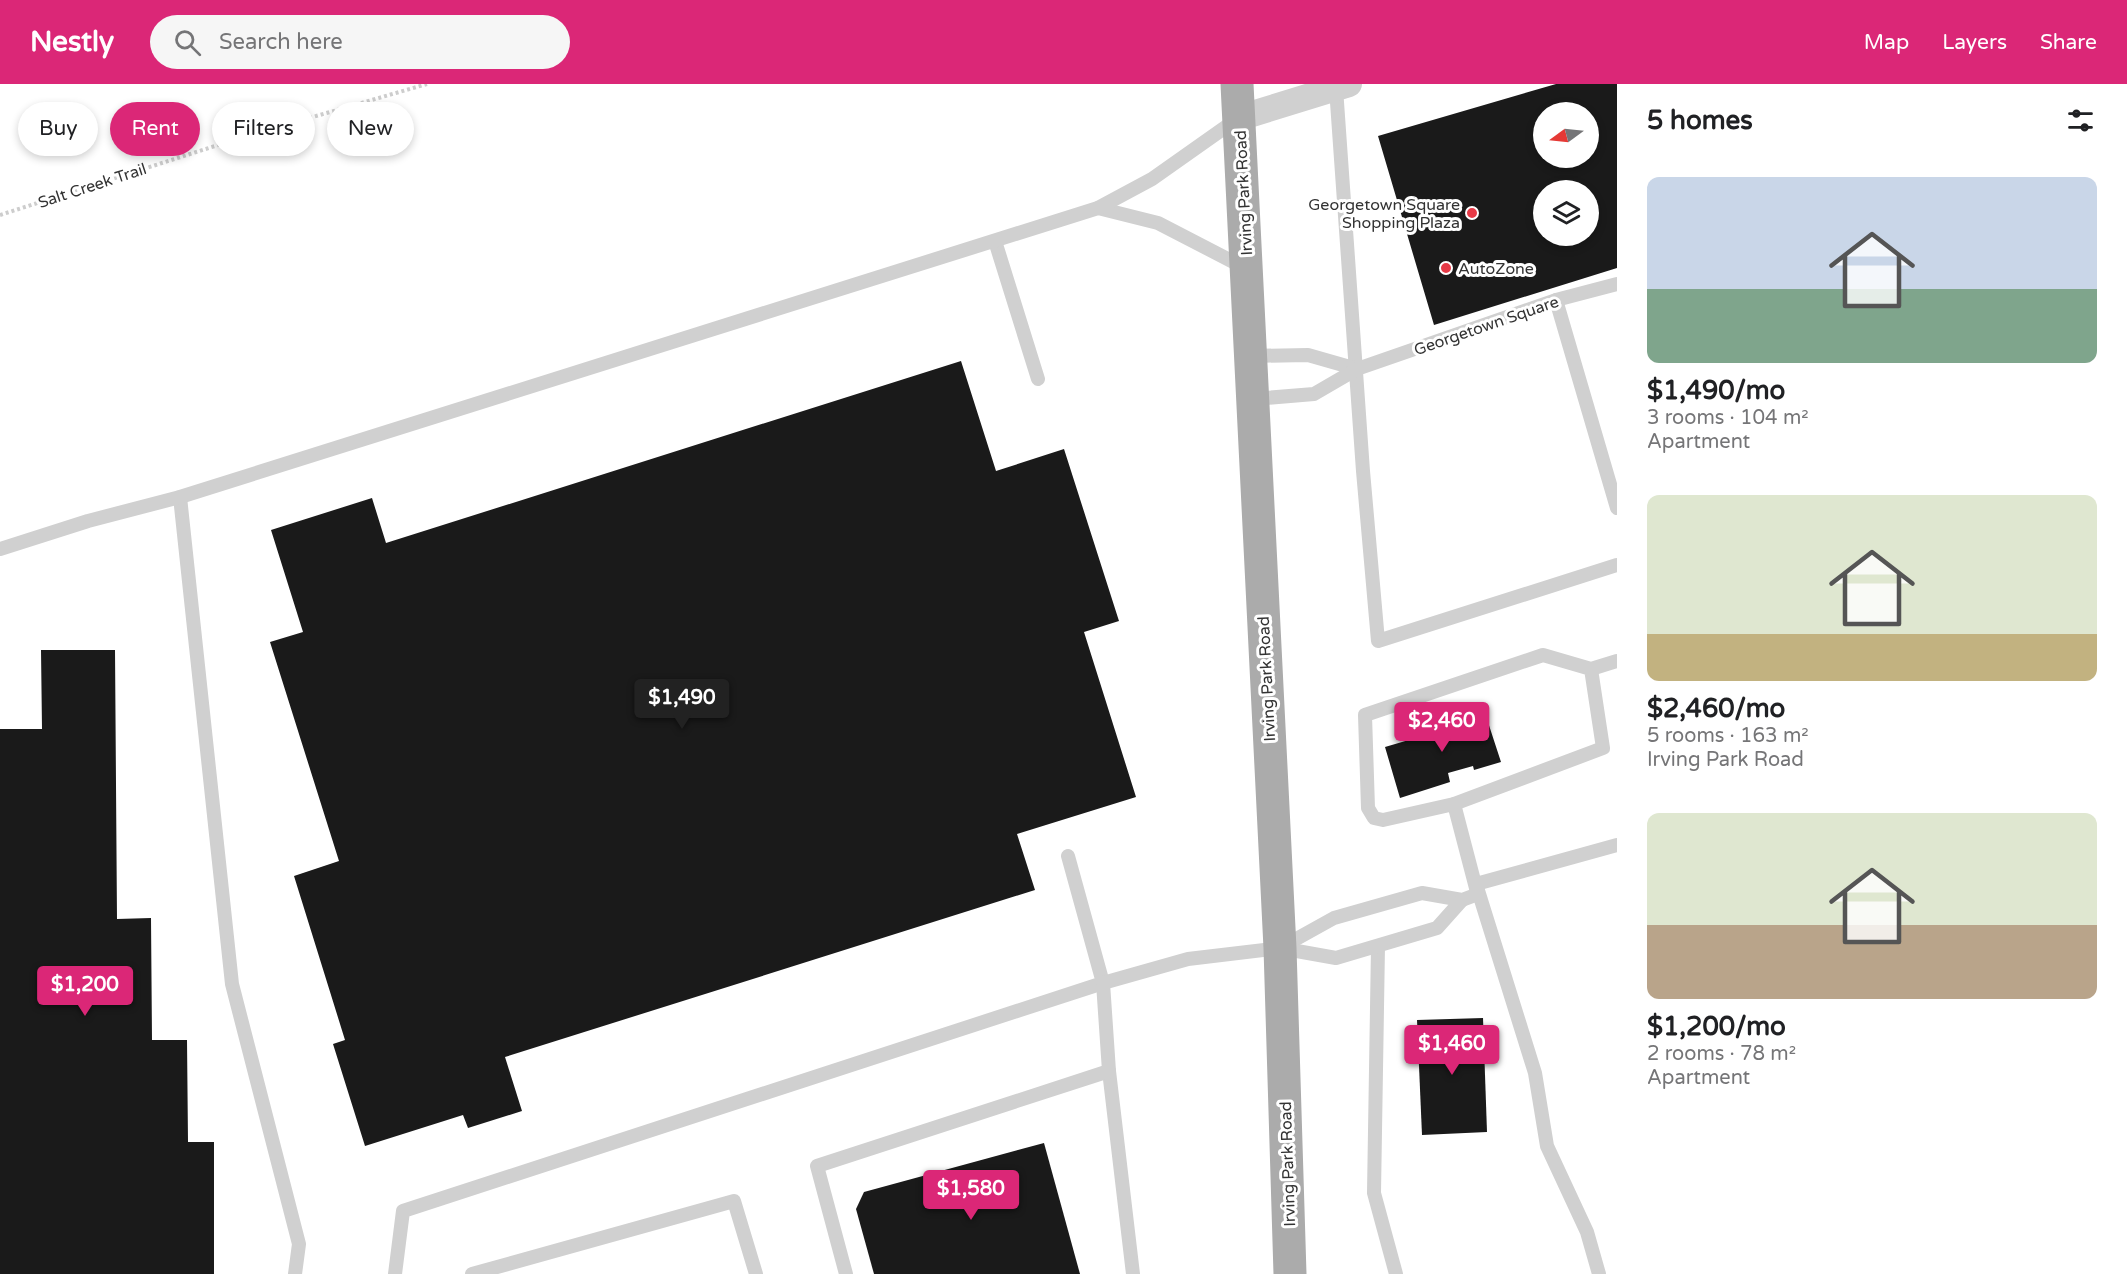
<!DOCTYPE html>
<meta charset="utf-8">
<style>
body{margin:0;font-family:"Varela Round",sans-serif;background:#f6f6f6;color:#202124;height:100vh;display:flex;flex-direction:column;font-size:22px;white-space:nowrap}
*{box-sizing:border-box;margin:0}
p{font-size:20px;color:#757577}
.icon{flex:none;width:33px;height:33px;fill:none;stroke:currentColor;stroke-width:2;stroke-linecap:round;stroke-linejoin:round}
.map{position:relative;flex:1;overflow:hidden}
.details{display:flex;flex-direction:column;background:#fff;width:510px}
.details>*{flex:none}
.top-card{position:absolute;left:18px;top:18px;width:570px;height:54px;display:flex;gap:12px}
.needle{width:39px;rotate:255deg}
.tools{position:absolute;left:1533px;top:18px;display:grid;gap:12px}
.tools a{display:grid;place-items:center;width:66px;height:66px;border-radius:50%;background:#fff;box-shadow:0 3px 9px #0003;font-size:30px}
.price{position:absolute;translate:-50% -51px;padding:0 14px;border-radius:6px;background:#db2777;color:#fff;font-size:20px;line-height:39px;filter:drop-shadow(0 2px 3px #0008)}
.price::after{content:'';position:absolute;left:50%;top:36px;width:18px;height:14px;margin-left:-9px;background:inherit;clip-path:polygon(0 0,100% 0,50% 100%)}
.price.current{background:#222;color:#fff}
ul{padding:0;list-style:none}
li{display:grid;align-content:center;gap:12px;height:318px;padding:0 30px}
li span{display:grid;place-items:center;height:186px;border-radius:12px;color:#555}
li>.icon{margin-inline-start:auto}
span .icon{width:108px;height:108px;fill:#fffc;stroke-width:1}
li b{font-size:26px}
h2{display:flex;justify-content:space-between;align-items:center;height:72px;padding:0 30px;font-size:26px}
.tag{padding:0 21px;border-radius:27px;background:#fff;box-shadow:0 3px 9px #0003;font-size:21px;line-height:54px}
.tag.current{background:#db2777;color:#fff}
header{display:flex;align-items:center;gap:36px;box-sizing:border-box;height:84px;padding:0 30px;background:#db2777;color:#fff}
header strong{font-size:28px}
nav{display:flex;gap:33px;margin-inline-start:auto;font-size:21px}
.search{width:420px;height:54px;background:#f6f6f6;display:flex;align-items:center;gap:15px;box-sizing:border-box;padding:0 21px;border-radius:33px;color:#757577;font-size:22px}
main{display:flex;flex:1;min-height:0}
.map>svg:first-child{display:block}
.building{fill:#1a1a1a;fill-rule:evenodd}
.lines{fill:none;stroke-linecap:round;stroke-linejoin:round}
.path{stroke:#cdcdcd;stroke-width:4;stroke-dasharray:3 3;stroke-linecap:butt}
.service{stroke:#d0d0d0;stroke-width:14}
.minor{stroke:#d0d0d0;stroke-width:26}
.primary{stroke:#ababab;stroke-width:33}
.poi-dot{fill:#e63946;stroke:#fff;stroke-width:2}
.labels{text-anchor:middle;stroke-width:6;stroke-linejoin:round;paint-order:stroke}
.street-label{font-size:16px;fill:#333;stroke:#fff}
.poi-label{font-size:16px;fill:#333;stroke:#fff;text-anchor:end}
</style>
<header>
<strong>Nestly</strong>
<div class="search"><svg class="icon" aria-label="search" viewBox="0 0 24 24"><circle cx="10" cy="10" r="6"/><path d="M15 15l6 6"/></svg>Search here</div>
<nav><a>Map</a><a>Layers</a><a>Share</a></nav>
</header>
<main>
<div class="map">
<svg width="1617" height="1190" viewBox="0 0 1617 1190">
<rect width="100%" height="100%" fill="#fff"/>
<g class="building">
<path d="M1556,0H1617V184L1434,241L1378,52ZM1544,28H1588V74H1544ZM1544,106H1588V152H1544Z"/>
<path d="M961,277L996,387L1064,365L1119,537L1084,548L1136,713L1017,750L1035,806L505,973L522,1027L468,1044L463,1031L365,1062L333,960L345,956L294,792L339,777L270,558L303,548L271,446L372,414L386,459Z"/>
<path d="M41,566H115L117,835L151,834L152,956H187L188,1058H214V1190H0V645H42Z"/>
<path d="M1484,626L1501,678L1474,686L1473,682L1448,689L1450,698L1400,714L1385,663L1419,653L1417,647Z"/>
<path d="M1483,934L1487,1048L1422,1051L1417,936Z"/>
<path d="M1044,1059L1080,1190H874L856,1125L864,1108Z"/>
</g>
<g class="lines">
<path class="path" d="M0,131L240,54L427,0"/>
<g class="service">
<path d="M1336,4L1363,387L1378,557L1617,481"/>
<path d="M1098,124L1158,139L1245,184"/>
<path d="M995,157L1038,295"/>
<path d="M1556,216L1617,424"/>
<path d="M1250,272L1308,271L1357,285"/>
<path d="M1253,315L1314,310L1357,285L1556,216L1617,200"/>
<path d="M180,413L232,900L299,1160L295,1190"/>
<path d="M0,465L88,437L180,413L1098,124L1152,95L1237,35"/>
<path d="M1591,585L1603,664L1454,720L1383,736L1374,734L1368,724L1365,631L1543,571L1591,585L1617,577"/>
<path d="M1454,720L1477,808"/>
<path d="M1476,800L1535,989L1547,1062L1587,1148L1599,1190"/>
<path d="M1378,862L1374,1109L1396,1190"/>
<path d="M1280,864L1334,834L1422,809L1462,816L1478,810L1476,800L1617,761"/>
<path d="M1109,987L1133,1190"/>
<path d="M395,1190L403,1127L1103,899L1068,772"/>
<path d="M472,1190L734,1117L756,1190"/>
<path d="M846,1190L817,1082L1109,987L1103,899L1188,875L1280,864L1336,874L1437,844L1462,816"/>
</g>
<path class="minor" d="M1239,34L1349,0"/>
<path class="primary" d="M1237,0L1280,864L1290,1190"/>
</g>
<g class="poi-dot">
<circle cx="1472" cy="129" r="6"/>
<circle cx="1446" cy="184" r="6"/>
</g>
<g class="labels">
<g class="street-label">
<text transform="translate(92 101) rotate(-18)" y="6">Salt Creek Trail</text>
<text transform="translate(1243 109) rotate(-93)" y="6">Irving Park Road</text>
<text transform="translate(1486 241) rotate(-19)" y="6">Georgetown Square</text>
<text transform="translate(1266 595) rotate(-93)" y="6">Irving Park Road</text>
<text transform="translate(1287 1080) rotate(-92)" y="6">Irving Park Road</text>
</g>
<g class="poi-label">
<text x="1460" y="126">Georgetown Square<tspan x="1460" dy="18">Shopping Plaza</tspan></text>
<text x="1458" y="190" text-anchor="start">AutoZone</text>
</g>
</g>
</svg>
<div class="tools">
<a><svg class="needle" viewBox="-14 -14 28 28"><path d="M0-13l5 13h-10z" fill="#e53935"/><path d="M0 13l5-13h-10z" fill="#757577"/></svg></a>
<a><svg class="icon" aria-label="layers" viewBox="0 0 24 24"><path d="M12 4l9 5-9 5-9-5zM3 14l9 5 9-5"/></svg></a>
</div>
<b class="price current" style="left:682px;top:646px">$1,490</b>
<b class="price" style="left:1442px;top:669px">$2,460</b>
<b class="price" style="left:85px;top:933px">$1,200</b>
<b class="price" style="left:1452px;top:992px">$1,460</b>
<b class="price" style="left:971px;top:1137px">$1,580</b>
<div class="top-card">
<a class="tag">Buy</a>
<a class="tag current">Rent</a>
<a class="tag">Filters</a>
<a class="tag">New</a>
</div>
</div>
<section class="details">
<h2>5 homes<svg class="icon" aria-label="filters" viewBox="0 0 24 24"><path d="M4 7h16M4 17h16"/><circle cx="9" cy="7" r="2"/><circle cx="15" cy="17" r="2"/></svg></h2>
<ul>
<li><span style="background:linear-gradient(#c9d6e8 60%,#7fa58c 0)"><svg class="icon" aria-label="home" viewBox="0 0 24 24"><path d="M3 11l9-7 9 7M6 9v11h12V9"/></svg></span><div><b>$1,490/mo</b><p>3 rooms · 104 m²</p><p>Apartment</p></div></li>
<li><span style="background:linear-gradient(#dfe7d0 75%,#c2b280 0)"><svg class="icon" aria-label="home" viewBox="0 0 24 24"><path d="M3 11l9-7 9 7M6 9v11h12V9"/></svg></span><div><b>$2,460/mo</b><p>5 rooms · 163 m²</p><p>Irving Park Road</p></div></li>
<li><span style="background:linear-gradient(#dfe7d0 60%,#b9a48a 0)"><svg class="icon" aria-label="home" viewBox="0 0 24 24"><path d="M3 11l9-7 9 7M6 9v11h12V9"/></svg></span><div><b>$1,200/mo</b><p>2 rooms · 78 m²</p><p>Apartment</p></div></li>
</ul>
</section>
</main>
